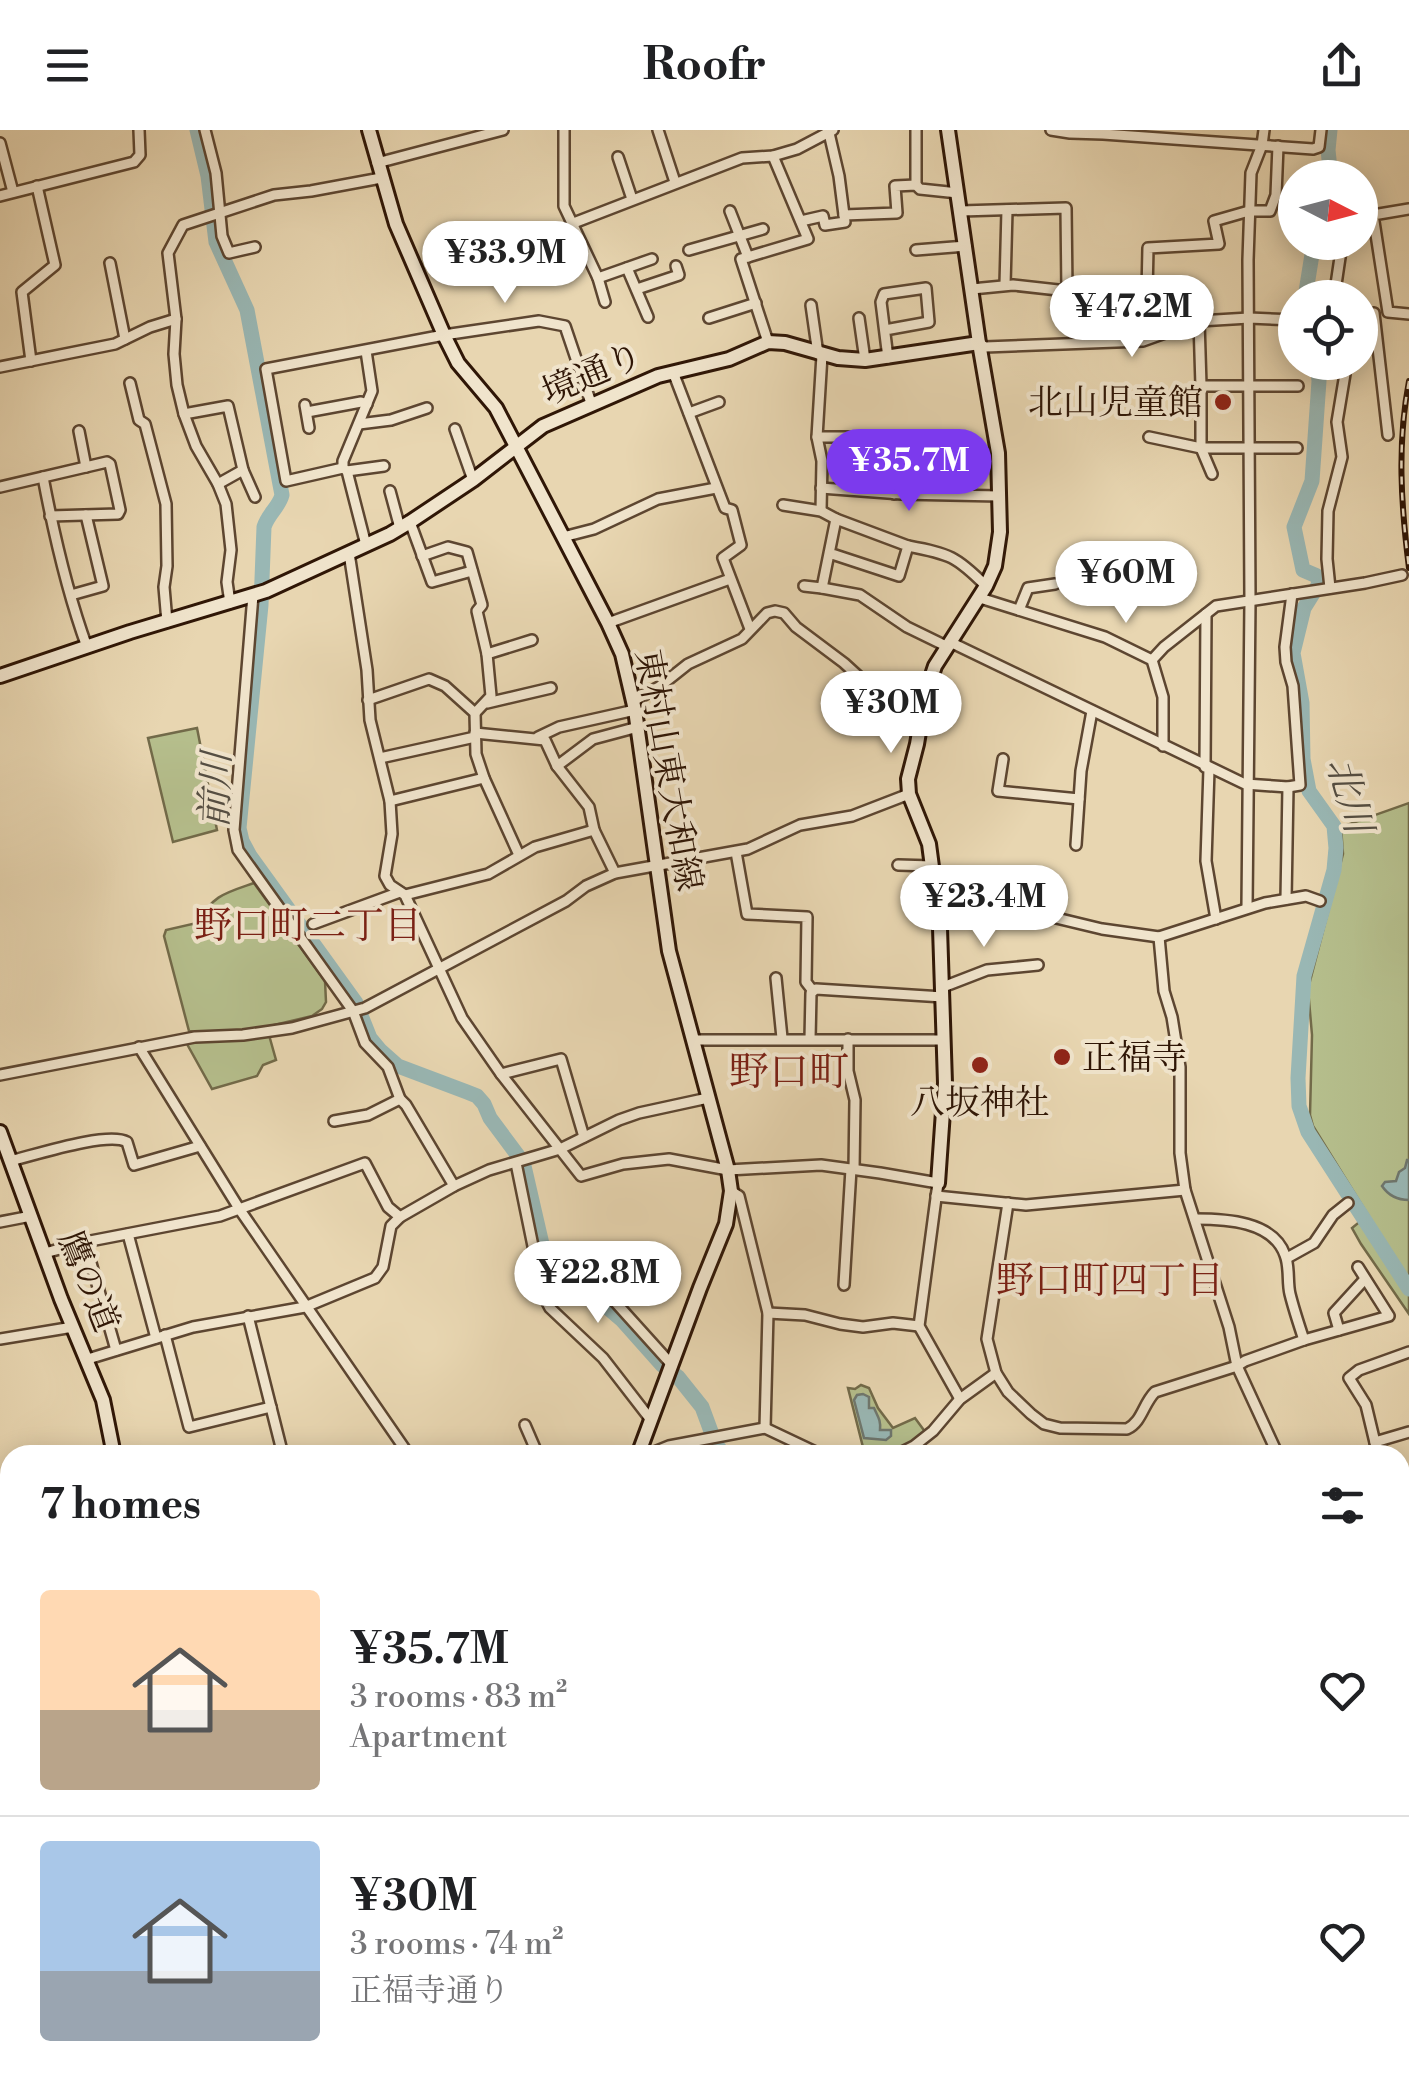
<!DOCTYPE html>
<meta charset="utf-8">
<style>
body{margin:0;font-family:"Libre Bodoni","Noto Serif JP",serif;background:#f6f6f6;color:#202124;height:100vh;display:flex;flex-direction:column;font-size:38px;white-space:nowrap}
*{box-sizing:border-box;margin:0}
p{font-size:32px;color:#757577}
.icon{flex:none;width:55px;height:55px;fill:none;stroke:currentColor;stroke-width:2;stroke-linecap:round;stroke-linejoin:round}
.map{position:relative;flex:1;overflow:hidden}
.side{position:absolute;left:0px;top:1315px;width:1410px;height:640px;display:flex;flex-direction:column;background:#fff;border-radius:30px 30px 0 0;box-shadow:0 5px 25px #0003}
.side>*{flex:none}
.needle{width:65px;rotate:96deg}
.fabs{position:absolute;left:1278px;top:30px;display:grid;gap:20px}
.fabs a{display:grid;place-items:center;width:100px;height:100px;border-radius:50%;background:#fff;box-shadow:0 5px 25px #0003;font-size:50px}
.price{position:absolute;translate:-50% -85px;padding:0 22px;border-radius:35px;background:#fff;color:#222;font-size:32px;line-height:65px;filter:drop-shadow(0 2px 5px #0008)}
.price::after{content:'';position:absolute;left:50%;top:60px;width:30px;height:22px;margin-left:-15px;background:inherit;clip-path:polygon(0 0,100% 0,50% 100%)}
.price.on{background:#7c3aed;color:#fff}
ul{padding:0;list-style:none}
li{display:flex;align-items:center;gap:30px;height:250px;padding:0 40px}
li+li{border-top:2px solid #e0e0e0}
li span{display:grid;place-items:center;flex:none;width:280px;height:200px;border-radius:10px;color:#555}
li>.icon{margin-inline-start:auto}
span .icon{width:120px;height:120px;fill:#fffc;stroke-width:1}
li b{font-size:42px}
h2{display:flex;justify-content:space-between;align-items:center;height:120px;padding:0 40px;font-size:42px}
header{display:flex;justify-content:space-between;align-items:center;height:130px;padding:0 40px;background:#fff;font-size:45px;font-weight:800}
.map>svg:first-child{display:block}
.green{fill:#b5be8c;stroke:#726a49;stroke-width:2.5}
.water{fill:#99b7b4;stroke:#6f776e;stroke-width:2.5}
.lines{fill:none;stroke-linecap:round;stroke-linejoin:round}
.river{stroke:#99b7b4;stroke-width:15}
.street-casing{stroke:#5d4631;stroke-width:14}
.secondary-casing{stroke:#2f1606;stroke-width:18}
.primary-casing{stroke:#2f1606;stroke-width:19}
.street{stroke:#f0e4cc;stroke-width:9}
.secondary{stroke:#f0e4cc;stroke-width:12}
.primary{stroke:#e8d6b1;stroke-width:14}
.rail-casing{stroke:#2f1606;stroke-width:6}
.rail{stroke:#f0e4cc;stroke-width:2.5;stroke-dasharray:8;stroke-linecap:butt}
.poi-dot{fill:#8f2418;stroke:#f0e4cc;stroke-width:4}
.labels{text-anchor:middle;stroke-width:8;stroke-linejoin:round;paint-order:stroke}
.street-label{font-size:35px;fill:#2f1606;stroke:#f0e4cc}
.poi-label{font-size:35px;fill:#2f1606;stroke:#f0e4cc;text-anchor:end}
.water-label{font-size:38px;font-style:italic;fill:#544e43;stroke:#f0e4cc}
.neighbourhood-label{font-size:38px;fill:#7a1f14;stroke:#f0e4cc}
.quarter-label{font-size:40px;fill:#7a1f14;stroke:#f0e4cc}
</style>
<header><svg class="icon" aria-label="menu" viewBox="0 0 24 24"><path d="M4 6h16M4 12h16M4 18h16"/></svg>Roofr<svg class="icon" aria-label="share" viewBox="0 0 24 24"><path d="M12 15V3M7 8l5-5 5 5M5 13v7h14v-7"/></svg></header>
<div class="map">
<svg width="1409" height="1955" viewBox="0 0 1409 1955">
<rect width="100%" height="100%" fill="#e8d6b1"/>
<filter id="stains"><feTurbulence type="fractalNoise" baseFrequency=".002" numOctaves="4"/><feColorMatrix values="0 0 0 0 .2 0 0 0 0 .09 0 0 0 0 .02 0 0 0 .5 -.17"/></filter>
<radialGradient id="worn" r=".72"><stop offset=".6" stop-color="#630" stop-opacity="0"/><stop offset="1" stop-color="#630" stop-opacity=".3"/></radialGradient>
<g class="green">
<path d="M197,598L217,700L173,712L148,608Z"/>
<path d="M1409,673V1184L1361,1114L1352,1098L1368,1085L1313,996L1310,985L1312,905L1308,859L1343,724L1341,697Z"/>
<path d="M254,753L325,851L326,872L322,879L312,886L241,903L189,901L164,806L166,800L197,793C213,765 225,763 254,753Z"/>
<path d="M269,905L276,930L263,935L257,946L212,959L187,914L204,909Z"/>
<path d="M861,1255L869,1258L878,1278L893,1298L915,1288L926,1303C904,1319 892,1325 865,1325L848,1258L855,1259Z"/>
</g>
<g class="water">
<path d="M1407,1030H1409V1070C1398,1070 1388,1065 1382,1056L1385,1052L1396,1051L1399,1042L1405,1038Z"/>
<path d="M863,1264L869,1267V1278H874C878,1287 881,1290 880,1300H891V1306L886,1310L864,1308L854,1270L857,1265Z"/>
</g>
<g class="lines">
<g class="river">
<path d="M197,0L208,46L216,112L247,180L282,365C279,377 268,384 264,397L261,475L239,698L242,711L250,726L356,873L370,908L380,920L398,936L467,962L477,966L484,974L490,988L519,1027L524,1036L547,1136L553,1145L601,1172L622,1190L662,1235L678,1247L702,1277L716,1315L725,1325"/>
<path d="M1330,0L1328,20L1331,48"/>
<path d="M1305,168L1314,112"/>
<path d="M1317,232L1319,251L1312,351L1294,397L1303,440L1317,446L1319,454L1304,478L1293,523L1302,573L1303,629L1309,661L1334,696L1336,718L1334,740L1304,846L1298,948L1299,976L1308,1002L1409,1159"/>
<path d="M1400,1628L1409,1633"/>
</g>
<g class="street-casing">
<g id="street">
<path d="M205,0L216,43L222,106L229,123L255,117"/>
<path d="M564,0V76L598,148L605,172"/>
<path d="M658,0L675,52"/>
<path d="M916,0V55"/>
<path d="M1051,0L1070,3L1103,4L1313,19L1319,17L1321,0"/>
<path d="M829,3L839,46L844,85L897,83L895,56L916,55L920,59L958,63"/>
<path d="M0,13L13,62"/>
<path d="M618,27L632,69"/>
<path d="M377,33L503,0"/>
<path d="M0,66L134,32L140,25L139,0"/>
<path d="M1409,79L1373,85L1388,182L1409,184"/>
<path d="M730,81L748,127"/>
<path d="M961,81L1066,78L1067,161L1013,155L972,159"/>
<path d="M801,91L823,86L825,95L845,92L844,85"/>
<path d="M571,94L742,28L773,26L797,19L833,0"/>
<path d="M689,120L763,99"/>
<path d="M916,120L966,116"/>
<path d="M110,133L125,209"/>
<path d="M627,138L648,187"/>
<path d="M598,148L652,129"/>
<path d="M1005,155L1007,80"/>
<path d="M637,159L679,145L676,136"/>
<path d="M1067,161L1112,160L1147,163L1148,118L1219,114L1214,91L1249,81H1270L1276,65L1278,16"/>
<path d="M1334,168L1342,114"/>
<path d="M811,175L818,224"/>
<path d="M1374,183L1388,305"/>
<path d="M709,188L756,173"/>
<path d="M859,188L865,230"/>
<path d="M1199,191L1201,256"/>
<path d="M885,200L929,192L926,158L884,164L881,172L888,228"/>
<path d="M768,212L741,129L808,109L773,26"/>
<path d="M979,213L985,217L1143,211L1199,191L1249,188L1295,190"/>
<path d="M366,221L372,261L343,331V338L347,341L366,415"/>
<path d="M31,231L22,162L55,135L37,56"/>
<path d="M0,237L115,214L150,197L176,189"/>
<path d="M673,242L725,378L732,380L741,415L723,428L750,499"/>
<path d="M130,253L139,290L145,294L166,374L167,436L164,457L167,492"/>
<path d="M305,275L309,298"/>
<path d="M307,282L361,272L367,274"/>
<path d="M689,283L719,272"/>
<path d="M184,284L228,276L243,340L218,354"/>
<path d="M359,294L391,290L427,278"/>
<path d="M455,299L473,350"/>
<path d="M79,301L86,337"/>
<path d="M817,307H848"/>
<path d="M1149,307L1201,318H1297"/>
<path d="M892,329L894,364"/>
<path d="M868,330L902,329"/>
<path d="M343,338L286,351L266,239L444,205L539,191L565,196L591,273"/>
<path d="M243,340L255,367"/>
<path d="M347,341L384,336"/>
<path d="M1212,344L1201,318V256H1298"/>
<path d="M43,347C54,405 67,462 87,517"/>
<path d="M0,357L107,332L110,334L120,380L118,384L50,386"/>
<path d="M821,358L901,364L999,366"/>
<path d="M390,361L400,398"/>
<path d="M783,375L821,381L836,389"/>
<path d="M821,381L822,331L817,307L822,225"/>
<path d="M410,392L432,452L472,441"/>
<path d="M563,407L594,399L658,369L716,358"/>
<path d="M908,416C950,424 956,426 986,456"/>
<path d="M349,423L367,540L370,590L390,671L392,704L385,746L390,755L405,765L462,888L501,944L581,1046L623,1034L669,1029L728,1040L821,1035L880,1043L938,1053L919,1196L960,1269"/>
<path d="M422,426L448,417L467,422L482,475L477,481L487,524L491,566L475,583"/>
<path d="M804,456L822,458L836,389L908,416L899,446L829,423"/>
<path d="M822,458L860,465L907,497L946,516"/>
<path d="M1330,458L1327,429L1328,381L1342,327L1337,292L1347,232"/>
<path d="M71,465L103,456L86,385"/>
<path d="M253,465L234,700L238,720L353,881L365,913L388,937L400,969L406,975L454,1056"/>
<path d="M980,468L1105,507L1152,530L1163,567V616"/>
<path d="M230,473L227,452L231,420L226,374L218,354L196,316L184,284L177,255L174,224L176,189L168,123L183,95L274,65L311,61L381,48"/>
<path d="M1019,480L1028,458L1055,454"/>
<path d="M608,493L730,449"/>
<path d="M950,512L1245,654L1288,657L1300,655L1293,556L1286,532L1285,517L1292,464"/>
<path d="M487,524L532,510"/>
<path d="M1152,530L1164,517L1216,476L1365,453L1402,445"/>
<path d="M368,570L429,549L445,556L475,583L476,624L484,648L519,725"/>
<path d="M633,571L659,557L688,534L742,509L767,483L775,481L784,483L796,497L844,533L868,555L889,569L913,596L920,597"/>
<path d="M487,573L551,558"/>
<path d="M475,603L545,610L557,636L589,677L594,700L615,743"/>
<path d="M538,607L559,597L635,580"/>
<path d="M380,628L475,607"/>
<path d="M1003,629L998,661L1079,669"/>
<path d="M557,636L593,609L638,597"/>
<path d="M1205,637L1206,484"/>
<path d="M1209,639L1206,731L1216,789"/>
<path d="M390,671L484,648"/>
<path d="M1076,715L1081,641L1092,581"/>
<path d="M736,722L747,784L807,787L806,852L813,861"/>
<path d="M898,735L932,736"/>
<path d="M936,759L1102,799L1159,807L1265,773L1306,766L1320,771"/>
<path d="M405,765L488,744L535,717L594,700"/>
<path d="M1286,769L1288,657"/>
<path d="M1247,778L1250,470L1248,130L1251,43L1262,15L1264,0"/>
<path d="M313,794L400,762"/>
<path d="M1159,807L1164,861L1172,887L1180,937V1023L1185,1060L1229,1197L1237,1236L1278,1325"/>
<path d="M776,848L782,908"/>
<path d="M943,857L987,840L1038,835"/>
<path d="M810,909L811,863L816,859L943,867"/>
<path d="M848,909V941L855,970L854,1039"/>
<path d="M693,910H944"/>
<path d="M139,917L240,1080L409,1325"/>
<path d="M501,944L561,929L584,1007"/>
<path d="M0,945L195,907L243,905L292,898L365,878L566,771L586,756L615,743L748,719L800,695L852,686L909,664"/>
<path d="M334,991L368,985L400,969"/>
<path d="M10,1031C35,1025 108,1001 127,1012L134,1035L200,1016"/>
<path d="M516,1033L543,1165L550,1178L603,1228L651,1290"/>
<path d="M731,1061L739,1066L768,1183L765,1298"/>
<path d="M936,1066L1026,1075L1185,1060"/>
<path d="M1008,1073L987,1209L996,1243L1008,1262L1031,1284L1044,1294L1060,1298L1127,1299C1142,1292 1143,1274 1155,1262L1237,1236L1245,1231L1304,1210C1299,1195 1294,1180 1290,1164C1287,1152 1290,1137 1285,1125C1273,1091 1226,1089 1195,1089"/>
<path d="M0,1092L31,1086"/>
<path d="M128,1104L156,1208"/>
<path d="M85,1112L116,1220"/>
<path d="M45,1123L85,1112L220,1086L365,1033L388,1077L400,1087"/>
<path d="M1287,1128L1314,1113L1333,1085L1348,1073"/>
<path d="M844,1155L851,1039"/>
<path d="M608,1164L672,1235"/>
<path d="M768,1183L805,1185L840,1194L863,1197L893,1193L919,1196"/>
<path d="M248,1186L283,1325"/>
<path d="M1339,1200L1334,1183L1365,1149"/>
<path d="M165,1205L189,1297L271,1277"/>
<path d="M0,1209L73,1197"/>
<path d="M1304,1210L1389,1186L1358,1137"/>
<path d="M88,1229L193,1197L305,1177L375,1148L383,1137L391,1096L400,1087L454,1056L489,1040L560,1019L619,990L639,983L708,968"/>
<path d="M525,1295L538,1325"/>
<path d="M1375,1312L1409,1302"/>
<path d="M647,1325L669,1316L765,1298L822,1325"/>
<path d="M896,1325L914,1316L933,1301L960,1269L996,1243"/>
<path d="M1378,1325L1366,1275L1349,1248L1359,1240L1409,1222"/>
<path d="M1400,1396L1407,1414"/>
<path d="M0,1450L10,1449"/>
<path d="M1400,1460L1409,1459"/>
<path d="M0,1467L10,1471"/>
<path d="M0,1630L4,1603"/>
<path d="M0,1636L4,1642L0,1664"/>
<path d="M1400,1807L1409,1800"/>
<path d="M1400,1881L1409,1885"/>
<path d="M1400,1930L1409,1920"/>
<path d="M612,1945L628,1948L718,1955"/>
<path d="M1158,1945L1177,1955"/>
<path d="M50,1955L52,1945"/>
<path d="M72,1955L74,1945"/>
<path d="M404,1955L413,1945"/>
<path d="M891,1955L900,1945"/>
<path d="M1027,1955L1031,1945"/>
<path d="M1068,1955L1075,1945"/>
<path d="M1258,1955L1264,1945"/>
<path d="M1304,1955L1312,1945"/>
<path d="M1334,1955L1342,1945"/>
</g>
</g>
<g class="secondary-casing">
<g id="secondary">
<path d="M369,0L396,94L444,205L458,233L496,278L608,493L622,524L635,580L669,821L728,1040L731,1061L726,1094L700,1158L638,1325"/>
<path d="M0,546L130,502L266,461L390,404L410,392L473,350L543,296L658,246L729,229L768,212L785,213L838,228L865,230L979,213"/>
<path d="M0,1002L61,1169L103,1270L114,1325"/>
<path d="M938,1053L945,953L940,798L929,714L909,664L908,649L917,614L925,566L935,536L986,456L995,436L1000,402L998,323L979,213L948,0"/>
<path d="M0,1898H10"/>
<path d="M165,1945L167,1955"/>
<path d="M940,1945L942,1955"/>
<path d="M453,1955L454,1945"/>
</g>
</g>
<g class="primary-casing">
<g id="primary">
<path d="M0,1700L10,1701"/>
<path d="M832,1945L845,1955"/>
</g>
</g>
<use href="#street" class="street"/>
<use href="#secondary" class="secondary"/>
<use href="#primary" class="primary"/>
<g class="rail-casing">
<g id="rail">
<path d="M1409,251C1397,314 1401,375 1409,438"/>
<path d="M0,1517L10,1519"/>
<path d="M0,1544L10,1545"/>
<path d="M1400,1738L1409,1730"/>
<path d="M1188,1945L1205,1955"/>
<path d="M1214,1945L1230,1955"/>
</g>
</g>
<use href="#rail" class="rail"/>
</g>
<g class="poi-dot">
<circle cx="1223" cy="272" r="10"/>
<circle cx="1062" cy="927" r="10"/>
<circle cx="980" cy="935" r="10"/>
</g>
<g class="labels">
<g class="street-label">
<text transform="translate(592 243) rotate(-23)" y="12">境通り</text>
<text transform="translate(669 640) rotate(80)" y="12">東村山東大和線</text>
<text transform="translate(89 1151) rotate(68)" y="12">鷹の道</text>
</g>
<g class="poi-label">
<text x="1203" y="284">北山児童館</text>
<text x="1082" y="939" text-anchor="start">正福寺</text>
<text x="980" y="984" text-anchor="middle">八坂神社</text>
</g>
<g class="water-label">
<text transform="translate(215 660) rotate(-88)" y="13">前川</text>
<text transform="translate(1350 665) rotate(74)" y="13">北川</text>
</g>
<g class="neighbourhood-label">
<text x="308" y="808">野口町二丁目</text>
<text x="1110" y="1163">野口町四丁目</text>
</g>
<g class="quarter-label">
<text x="789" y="955">野口町</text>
</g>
</g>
<rect width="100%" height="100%" filter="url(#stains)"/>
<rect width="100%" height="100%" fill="url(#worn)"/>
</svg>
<div class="fabs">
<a><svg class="needle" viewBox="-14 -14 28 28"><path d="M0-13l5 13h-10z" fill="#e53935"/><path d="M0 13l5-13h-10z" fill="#757577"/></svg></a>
<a><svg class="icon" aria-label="locate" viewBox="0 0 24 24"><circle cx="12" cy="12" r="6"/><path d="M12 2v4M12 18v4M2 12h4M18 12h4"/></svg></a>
</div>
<b class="price" style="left:505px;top:176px">¥33.9M</b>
<b class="price" style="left:1132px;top:230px">¥47.2M</b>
<b class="price on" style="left:909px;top:384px">¥35.7M</b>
<b class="price" style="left:1126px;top:496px">¥60M</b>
<b class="price" style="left:891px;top:626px">¥30M</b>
<b class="price" style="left:984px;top:820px">¥23.4M</b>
<b class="price" style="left:598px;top:1196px">¥22.8M</b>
<section class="side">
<h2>7 homes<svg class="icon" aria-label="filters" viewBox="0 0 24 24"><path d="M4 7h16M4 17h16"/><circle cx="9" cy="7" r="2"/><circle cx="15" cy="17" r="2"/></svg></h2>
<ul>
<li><span style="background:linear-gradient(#ffd9b3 60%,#b9a48a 0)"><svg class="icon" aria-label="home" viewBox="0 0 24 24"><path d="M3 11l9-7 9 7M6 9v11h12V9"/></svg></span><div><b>¥35.7M</b><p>3 rooms · 83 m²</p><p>Apartment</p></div><svg class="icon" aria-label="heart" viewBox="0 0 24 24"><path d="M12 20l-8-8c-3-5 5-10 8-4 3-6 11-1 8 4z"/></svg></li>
<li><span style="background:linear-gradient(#a9c7e8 65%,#9aa5b1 0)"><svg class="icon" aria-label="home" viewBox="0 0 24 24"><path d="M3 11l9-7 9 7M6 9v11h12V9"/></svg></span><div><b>¥30M</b><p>3 rooms · 74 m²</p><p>正福寺通り</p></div><svg class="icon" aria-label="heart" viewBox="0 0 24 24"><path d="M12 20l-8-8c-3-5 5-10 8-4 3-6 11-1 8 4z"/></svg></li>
</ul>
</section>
</div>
